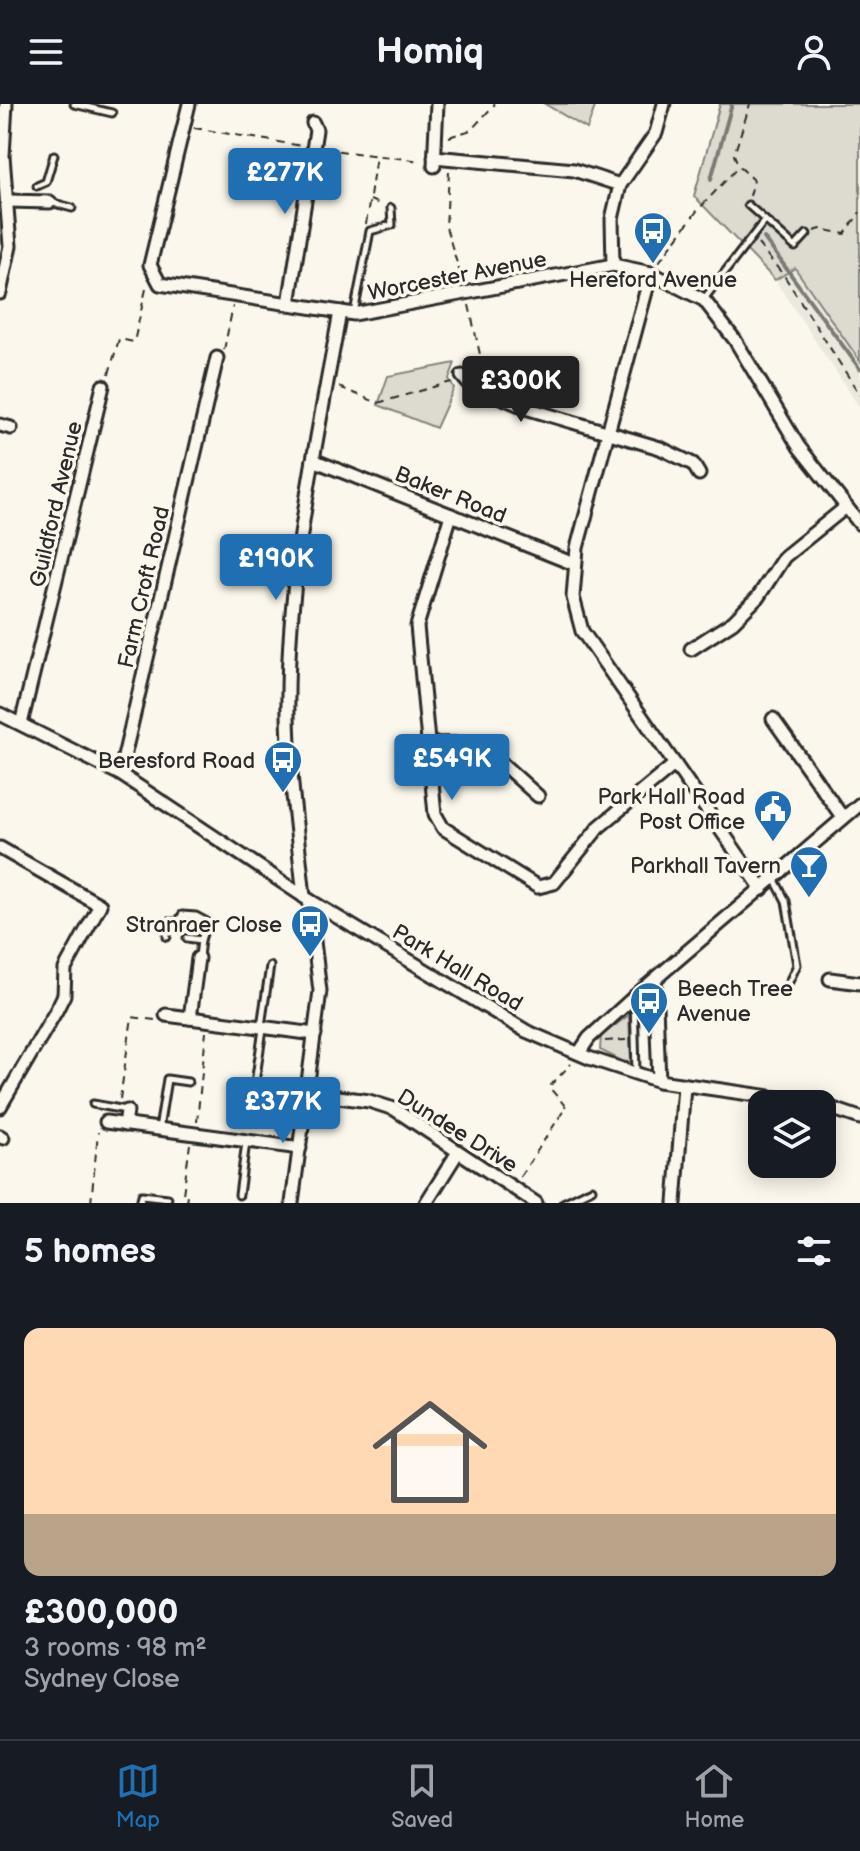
<!DOCTYPE html>
<meta charset="utf-8">
<style>
body{margin:0;font-family:"Balsamiq Sans",sans-serif;background:#20242c;color:#f1f3f6;height:100vh;display:flex;flex-direction:column;font-size:30px;white-space:nowrap}
*{box-sizing:border-box;margin:0}
p{font-size:26px;color:#9ea1a6}
.icon{flex:none;width:44px;height:44px;fill:none;stroke:currentColor;stroke-width:2;stroke-linecap:round;stroke-linejoin:round}
.map{position:relative;height:1099px;overflow:hidden}
.panel{display:flex;flex-direction:column;background:#171b24;flex:1}
.panel>*{flex:none}
.tools{position:absolute;left:748px;top:986px;display:grid;gap:16px}
.tools a{display:grid;place-items:center;width:88px;height:88px;border-radius:16px;background:#171b24;box-shadow:0 4px 20px #0003;font-size:40px}
.price{position:absolute;translate:-50% -68px;padding:0 18px;border-radius:8px;background:#1f6fb2;color:#fff;font-size:26px;line-height:52px;filter:drop-shadow(0 2px 4px #0008)}
.price::after{content:'';position:absolute;left:50%;top:48px;width:24px;height:18px;margin-left:-12px;background:inherit;clip-path:polygon(0 0,100% 0,50% 100%)}
.price.selected{background:#222;color:#fff}
ul{padding:0;list-style:none}
li{display:grid;align-content:center;gap:16px;height:424px;padding:0 24px}
li span{display:grid;place-items:center;height:248px;border-radius:16px;color:#555}
li>.icon{margin-inline-start:auto}
span .icon{width:144px;height:144px;fill:#fffc;stroke-width:1}
li b{font-size:34px}
h2{display:flex;justify-content:space-between;align-items:center;height:96px;padding:0 24px;font-size:34px}
header{display:flex;justify-content:space-between;align-items:center;height:104px;padding:0 24px;background:#171b24;font-size:36px;font-weight:700}
.tabs{display:flex;justify-content:space-around;align-items:center;height:112px;border-top:2px solid #363941;background:#171b24;font-size:22px;color:#9ea1a6}
.tabs a{display:grid;justify-items:center;gap:4px}
.tabs .selected{color:#1f6fb2}
.map>svg:first-child{display:block}
.built{fill:#ebe8de}
.green{fill:#dddad0;stroke:#84827e;stroke-width:2}
.lines{fill:none;stroke-linecap:round;stroke-linejoin:round}
.stream{stroke:#7b7a75;stroke-width:4}
.lane-casing{stroke:#2b2b2b;stroke-width:11}
.street-casing{stroke:#2b2b2b;stroke-width:17}
.path{stroke:#2b2b2b;stroke-width:2;stroke-dasharray:8 6;stroke-linecap:butt}
.lane{stroke:#fbf7ec;stroke-width:5}
.street{stroke:#fbf7ec;stroke-width:11}
.labels{text-anchor:middle;stroke-width:7;stroke-linejoin:round;paint-order:stroke}
.street-label{font-size:22px;fill:#2b2b2b;stroke:#fbf7ec}
.poi-label{font-size:22px;fill:#2b2b2b;stroke:#fbf7ec;text-anchor:end}
</style>
<header><svg class="icon" aria-label="menu" viewBox="0 0 24 24"><path d="M4 6h16M4 12h16M4 18h16"/></svg>Homiq<svg class="icon" aria-label="person" viewBox="0 0 24 24"><circle cx="12" cy="8" r="4"/><path d="M4 21q1-7 8-7t8 7"/></svg></header>
<div class="map">
<svg width="860" height="1099" viewBox="0 0 860 1099">
<rect width="100%" height="100%" fill="#fbf7ec"/>
<filter id="ink" filterUnits="userSpaceOnUse"><feTurbulence type="fractalNoise" baseFrequency=".0125" numOctaves="2"/><feDisplacementMap in="SourceGraphic" scale="16" xChannelSelector="R" yChannelSelector="G"/><feConvolveMatrix kernelMatrix="1 2 1 2 8 2 1 2 1" color-interpolation-filters="sRGB"/></filter>
<g filter="url(#ink)">
<path class="built" d="M860,116V304L775,176L851,129Z"/>
<g class="green">
<path d="M545,0H596L587,25Z"/>
<path d="M720,0H860V257L795,164L775,176L694,92Z"/>
<path d="M455,259L449,275L454,284L436,324L378,301L388,272Z"/>
<path d="M629,911L631,957L624,958L600,946L601,932Z"/>
</g>
<g class="lines">
<g class="stream">
<path d="M711,75L732,0"/>
<path d="M764,134L860,265"/>
</g>
<g class="lane-casing">
<g id="lane">
<path d="M74,0L112,9"/>
<path d="M37,82L46,78L54,51"/>
<path d="M50,98L72,104"/>
<path d="M765,116L795,143L807,130"/>
<path d="M704,195L765,116L748,101"/>
<path d="M354,209L370,127L392,121L391,104"/>
<path d="M775,776L786,797L797,861L788,880"/>
<path d="M167,833L168,818H178L182,811L196,812L207,818L201,836"/>
<path d="M187,834L201,836L199,853"/>
<path d="M634,894L636,968"/>
<path d="M261,922L270,862"/>
<path d="M255,979L263,925"/>
<path d="M93,1000L126,1006"/>
<path d="M159,1025L167,975L188,978"/>
<path d="M239,1091L246,1038"/>
<path d="M140,1099L142,1091L168,1094"/>
<path d="M563,1099L592,1085"/>
</g>
</g>
<g class="street-casing">
<g id="street">
<path d="M189,0L150,161L160,180L354,210L613,161L651,169L704,196L735,236L799,343L860,420"/>
<path d="M434,53L574,66L620,81L612,115L613,161"/>
<path d="M434,62L437,0"/>
<path d="M620,81L656,29L664,0"/>
<path d="M8,97L50,98"/>
<path d="M651,169L577,444L573,493L582,527L762,785"/>
<path d="M0,189L10,142L3,52L6,0"/>
<path d="M289,200L316,26L313,19"/>
<path d="M462,272L468,279L529,305L660,344L693,360L699,370"/>
<path d="M0,321L11,324"/>
<path d="M313,356L574,460"/>
<path d="M451,411L417,522L435,710L443,724L538,783L554,779L599,723L675,660"/>
<path d="M691,545L733,518L758,493L784,453L846,403"/>
<path d="M0,610L120,670L309,796L526,927L589,954L659,977L819,1000"/>
<path d="M773,615L843,714"/>
<path d="M21,620L103,282"/>
<path d="M429,640L479,639L538,692"/>
<path d="M120,670L217,254"/>
<path d="M0,744L100,801L65,865L64,891L56,907L0,1003"/>
<path d="M304,793C298,733 289,672 288,611C286,475 316,341 340,208"/>
<path d="M655,875L659,977"/>
<path d="M830,875L860,879"/>
<path d="M166,911L315,930"/>
<path d="M190,914L198,854"/>
<path d="M579,949L589,934L634,893L860,700"/>
<path d="M308,989L369,997L394,1005L536,1099"/>
<path d="M822,1001L860,1014"/>
<path d="M106,1018L300,1044"/>
<path d="M125,1021L127,1007"/>
<path d="M0,1032L3,1034"/>
<path d="M292,1099L320,887L309,796"/>
<path d="M426,1099L458,1048"/>
<path d="M675,1099L684,982"/>
</g>
</g>
<g class="path">
<path d="M194,24L302,42"/>
<path d="M449,33L471,26L495,0"/>
<path d="M324,45L421,57"/>
<path d="M449,68L446,123L463,179"/>
<path d="M750,92L754,76L739,62L734,51L750,0"/>
<path d="M370,96L382,101"/>
<path d="M366,120L376,52"/>
<path d="M814,127L821,125L845,130L860,108"/>
<path d="M758,140L785,173L860,291"/>
<path d="M659,158L697,107L739,62"/>
<path d="M469,201L485,273"/>
<path d="M224,246L233,202"/>
<path d="M109,270L119,235L134,238L146,185L150,182"/>
<path d="M339,283L378,299L451,278"/>
<path d="M605,937L626,936"/>
<path d="M120,995L132,913L155,916"/>
<path d="M197,1018L206,928"/>
<path d="M520,1073L566,1003L549,983L571,960"/>
<path d="M91,1099L98,1028"/>
<path d="M186,1099L187,1090H183L190,1040"/>
</g>
<use href="#lane" class="lane"/>
<use href="#street" class="street"/>
</g>
</g>
<defs>
<g id="bus-pin" transform="scale(2)"><path d="M0 17L-7.5 6A9.5 9.5 0 1 1 7.5 6Z" fill="#1f6fb2" stroke="#fbf7ec"/><path d="M-5-6H5V4H4V6H2V4H-2V6H-4V4H-5ZM-3.5-4V0h7V-4ZM-3.5 1.2v1.5H-2V1.2ZM2 1.2v1.5H3.5V1.2Z" fill="#fff"/></g>
<g id="civic-pin" transform="scale(2)"><path d="M0 17L-7.5 6A9.5 9.5 0 1 1 7.5 6Z" fill="#1f6fb2" stroke="#fbf7ec"/><path d="M-.6-6.5H3V-4.5H.6V-3L4-1V1h2V6H-6V1h2V-1L-.6-3ZM-1.2 2.5V6h2.4V2.5Z" fill="#fff"/></g>
<g id="bar-pin" transform="scale(2)"><path d="M0 17L-7.5 6A9.5 9.5 0 1 1 7.5 6Z" fill="#1f6fb2" stroke="#fbf7ec"/><path d="M-6-5H6L.8 .8V4.5H3.5V6h-7V4.5H-.8V.8Z" fill="#fff"/></g>
</defs>
<g fill-rule="evenodd">
<use href="#bus-pin" x="653" y="127"/>
<use href="#bus-pin" x="283" y="656"/>
<use href="#civic-pin" x="773" y="705"/>
<use href="#bar-pin" x="809" y="761"/>
<use href="#bus-pin" x="310" y="820"/>
<use href="#bus-pin" x="649" y="897"/>
</g>
<g class="labels">
<g class="street-label">
<text transform="translate(457 171) rotate(-11)" y="8">Worcester Avenue</text>
<text transform="translate(451 390) rotate(22)" y="8">Baker Road</text>
<text transform="translate(55 400) rotate(-77)" y="8">Guildford Avenue</text>
<text transform="translate(143 483) rotate(-77)" y="8">Farm Croft Road</text>
<text transform="translate(458 863) rotate(31)" y="8">Park Hall Road</text>
<text transform="translate(458 1026) rotate(32)" y="8">Dundee Drive</text>
</g>
<g class="poi-label">
<text x="653" y="183" text-anchor="middle">Hereford Avenue</text>
<text x="255" y="664">Beresford Road</text>
<text x="745" y="700">Park Hall Road<tspan x="745" dy="25">Post Office</tspan></text>
<text x="781" y="769">Parkhall Tavern</text>
<text x="282" y="828">Stranraer Close</text>
<text x="677" y="892" text-anchor="start">Beech Tree<tspan x="677" dy="25">Avenue</tspan></text>
</g>
</g>
</svg>
<div class="tools">
<a><svg class="icon" aria-label="layers" viewBox="0 0 24 24"><path d="M12 4l9 5-9 5-9-5zM3 14l9 5 9-5"/></svg></a>
</div>
<b class="price" style="left:285px;top:112px">£277K</b>
<b class="price selected" style="left:521px;top:320px">£300K</b>
<b class="price" style="left:276px;top:498px">£190K</b>
<b class="price" style="left:452px;top:698px">£549K</b>
<b class="price" style="left:283px;top:1041px">£377K</b>
</div>
<section class="panel">
<h2>5 homes<svg class="icon" aria-label="filters" viewBox="0 0 24 24"><path d="M4 7h16M4 17h16"/><circle cx="9" cy="7" r="2"/><circle cx="15" cy="17" r="2"/></svg></h2>
<ul>
<li><span style="background:linear-gradient(#ffd9b3 75%,#b9a48a 0)"><svg class="icon" aria-label="home" viewBox="0 0 24 24"><path d="M3 11l9-7 9 7M6 9v11h12V9"/></svg></span><div><b>£300,000</b><p>3 rooms · 98 m²</p><p>Sydney Close</p></div></li>
</ul>
</section>
<nav class="tabs">
<a class="selected"><svg class="icon" aria-label="map" viewBox="0 0 24 24"><path d="M3 6l6-2 6 2 6-2v14l-6 2-6-2-6 2zM9 4v14M15 6v14"/></svg>Map</a>
<a><svg class="icon" aria-label="saved" viewBox="0 0 24 24"><path d="M7 4h10v16l-5-4-5 4z"/></svg>Saved</a>
<a><svg class="icon" aria-label="home" viewBox="0 0 24 24"><path d="M3 11l9-7 9 7M6 9v11h12V9"/></svg>Home</a>
</nav>
